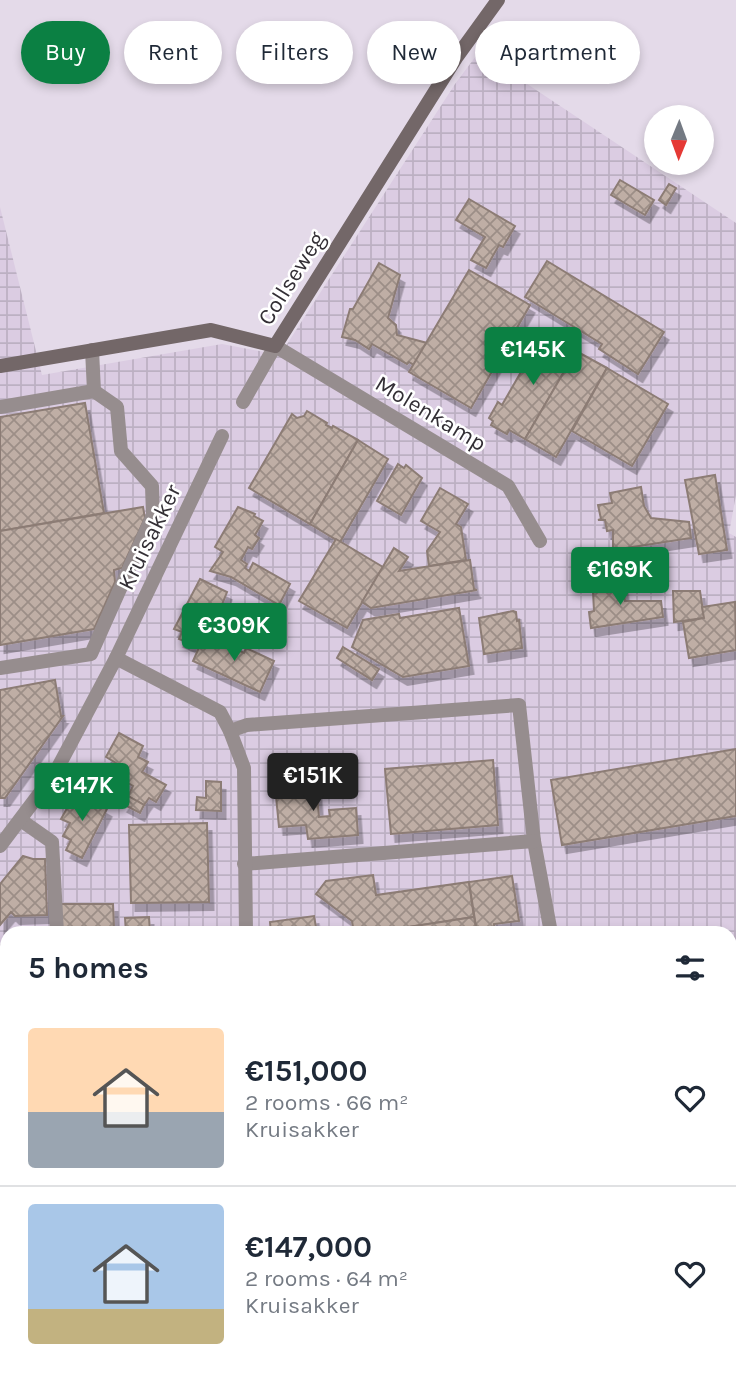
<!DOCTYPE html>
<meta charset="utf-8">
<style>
body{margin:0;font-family:Karla,sans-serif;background:#f2f2f3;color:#1f2937;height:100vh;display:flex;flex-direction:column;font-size:26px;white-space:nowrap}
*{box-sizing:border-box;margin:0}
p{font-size:23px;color:#747a83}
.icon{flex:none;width:38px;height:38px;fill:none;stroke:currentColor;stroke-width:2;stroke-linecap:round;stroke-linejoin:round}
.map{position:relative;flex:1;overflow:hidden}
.panel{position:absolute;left:0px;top:926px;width:737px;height:450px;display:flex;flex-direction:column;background:#fff;border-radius:21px 21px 0 0;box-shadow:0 4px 10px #0003}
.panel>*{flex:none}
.hud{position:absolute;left:21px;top:21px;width:695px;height:63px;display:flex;gap:14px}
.needle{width:46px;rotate:181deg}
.buttons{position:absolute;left:644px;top:105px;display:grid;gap:14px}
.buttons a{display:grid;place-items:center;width:70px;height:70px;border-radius:50%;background:#fff;box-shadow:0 4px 10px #0003;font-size:35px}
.price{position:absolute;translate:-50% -60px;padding:0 16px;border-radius:7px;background:#0b8043;color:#fff;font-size:23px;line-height:46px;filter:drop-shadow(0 2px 4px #0008)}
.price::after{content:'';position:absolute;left:50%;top:42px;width:21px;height:16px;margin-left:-10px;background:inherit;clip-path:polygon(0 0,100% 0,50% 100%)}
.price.on{background:#222;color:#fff}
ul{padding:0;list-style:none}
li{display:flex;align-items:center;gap:21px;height:175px;padding:0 28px}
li+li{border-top:2px solid #e0e1e3}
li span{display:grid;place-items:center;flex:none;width:196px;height:140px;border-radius:7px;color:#555}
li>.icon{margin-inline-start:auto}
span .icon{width:84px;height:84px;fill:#fffc;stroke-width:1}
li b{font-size:30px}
h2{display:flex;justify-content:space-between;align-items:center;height:84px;padding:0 28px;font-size:30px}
.chip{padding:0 24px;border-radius:32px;background:#fff;box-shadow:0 4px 10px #0003;font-size:24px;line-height:63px}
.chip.on{background:#0b8043;color:#fff}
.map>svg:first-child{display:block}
.industrial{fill:url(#industrial-grid)}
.green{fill:#ccd7a0}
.forest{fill:url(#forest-crowns)}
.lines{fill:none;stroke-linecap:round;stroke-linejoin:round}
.stream{stroke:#51aec2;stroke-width:7}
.building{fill:url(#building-cross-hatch);stroke:#8c7c74;stroke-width:2;filter:url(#shadow)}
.lane{stroke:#968d8e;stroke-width:14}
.street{stroke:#968d8e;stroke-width:14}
.secondary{stroke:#736768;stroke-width:14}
.rail{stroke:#928b96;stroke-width:5;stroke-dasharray:9 9;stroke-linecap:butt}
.labels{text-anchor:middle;stroke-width:5;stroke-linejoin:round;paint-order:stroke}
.street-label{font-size:23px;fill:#332f35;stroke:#fff}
</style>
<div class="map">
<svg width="736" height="1374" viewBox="0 0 736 1374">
<defs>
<pattern id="industrial-grid" width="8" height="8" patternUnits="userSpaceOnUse" patternTransform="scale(1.75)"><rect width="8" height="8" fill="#dbcce2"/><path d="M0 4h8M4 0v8" fill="none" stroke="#bcb0c2"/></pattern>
<pattern id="forest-crowns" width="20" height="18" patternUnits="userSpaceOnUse" patternTransform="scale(1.75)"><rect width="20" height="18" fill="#ccd7a0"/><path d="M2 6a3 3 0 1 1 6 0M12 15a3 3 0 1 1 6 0" fill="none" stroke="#b0b98a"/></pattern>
<pattern id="building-cross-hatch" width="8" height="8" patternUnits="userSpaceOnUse" patternTransform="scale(1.75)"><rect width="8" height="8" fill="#bfaea5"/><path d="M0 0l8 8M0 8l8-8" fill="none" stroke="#9c8e87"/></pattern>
<filter id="shadow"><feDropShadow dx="4.5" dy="8" stdDeviation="0" flood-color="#0004"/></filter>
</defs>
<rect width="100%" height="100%" fill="#e4dae9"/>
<path class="industrial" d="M479,52L736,223V495L729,533L736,537V1059L730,1060V933H7V1078L0,1076V207L42,375L222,344L280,355L455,84Z"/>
<path class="green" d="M127,1369V1368L243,1369L214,1374H108L107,1372Z"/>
<path class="forest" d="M6,1114L7,1289L0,1291V1135Z"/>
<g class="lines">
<path class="stream" d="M730,1068L736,1067"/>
</g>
<g class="building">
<path d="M620,180L654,200L645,215L611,195Z"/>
<path d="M669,184L676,188L666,205L659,200Z"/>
<path d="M469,199L515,226L503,247L499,245L486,268L471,260L485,237L456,220Z"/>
<path d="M547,261L664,332L638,374L599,349L602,344L525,297Z"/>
<path d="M379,263L400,275L388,318L396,325L397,335L427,343L414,365L409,362L407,364L372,344L369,349L355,340L342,337L350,309H353Z"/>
<path d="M469,270L530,305L471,408L409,372Z"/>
<path d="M544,332L576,351L525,439L509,430L507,434L491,425L493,421L489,418L498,402L502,405Z"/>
<path d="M576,351L607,368L556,457L525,439Z"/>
<path d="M607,368L668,404L632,466L572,431Z"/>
<path d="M85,403L104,513L0,531V417Z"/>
<path d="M307,411L327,423L326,425L332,428L333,426L358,440L310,524L249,488L292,414L297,418L304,416Z"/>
<path d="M358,440L388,459L340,542L310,524Z"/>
<path d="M398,464L404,468L406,465L422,478L401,515L377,501Z"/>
<path d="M715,475L727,550L699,554L685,480Z"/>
<path d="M641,487L644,506L651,518L689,522L691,538L613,550V530L607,531L605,520H598L601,519L598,505L612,503L610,493Z"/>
<path d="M440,488L468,504L456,524L461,527L466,560L429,566L427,551L440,532L421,521Z"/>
<path d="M143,507L145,518L122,568L114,570L115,582L94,629L0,645V531Z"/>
<path d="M238,507L255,514L254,516L263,521L255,535L259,538L252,549L248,547L241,560L247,564L245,568L249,571L253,563L290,584L279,605L231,577L210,571L223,552L215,547Z"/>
<path d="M336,539L383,567L347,628L299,601Z"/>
<path d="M394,548L408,557L399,571L470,560L474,589L477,590L371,608L362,602Z"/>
<path d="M622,578L625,601H661L663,617L591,628L589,612L594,611L593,592L605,590L604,581Z"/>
<path d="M200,579L227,592L221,607L212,604L193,645L179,639L182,632L174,629Z"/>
<path d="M673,591H700L704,618L674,622Z"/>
<path d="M735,602L736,650L689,658L683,622L704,618L702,607Z"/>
<path d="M459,608L469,666L403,677L352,647L363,620L399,614L400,618Z"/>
<path d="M513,611L516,612L517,621L519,620L522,648L484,654L479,618Z"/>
<path d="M205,634L244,653L246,648L274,661L260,692L193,661Z"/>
<path d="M343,647L379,669L372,680L337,658Z"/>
<path d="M55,680L61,716H63L5,798H0V690Z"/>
<path d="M119,733L143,746L138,757L148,762L142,772L166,785L156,802L149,798L144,805L128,796L133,786L110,773L116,763L106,757Z"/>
<path d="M736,749V816L562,845L551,780Z"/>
<path d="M493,760L498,825L391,834L385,769Z"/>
<path d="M206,781L221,782V811L196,810L197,797L206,798Z"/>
<path d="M316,783L319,817L330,816L329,810L356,808L358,835L308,839L306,825L279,827L275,786Z"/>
<path d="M76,792L107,809L82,858L66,850L71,840L63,836L70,823L61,819Z"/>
<path d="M128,796L144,805L140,813L123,804Z"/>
<path d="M207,823L209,902L131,903L129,825Z"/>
<path d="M23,856L33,859H45L47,915L15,916L11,912L0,925V884Z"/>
<path d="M373,875L376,895L469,882L474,917L395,929L396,933H354L352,921L316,894L326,881Z"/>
<path d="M512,876L519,921L494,924L495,933H477L469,882Z"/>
<path d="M60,904H113L114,928L61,929Z"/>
<path d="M314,916L317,933H271L270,922Z"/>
<path d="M149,917L150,933H126L125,918Z"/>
<path d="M474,917L477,933H396L395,929Z"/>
<path d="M113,928L115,933H88V929Z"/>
<path d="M216,928V933H167V929Z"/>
<rect x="63" y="929" width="25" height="4"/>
<path d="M736,961V1028L730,1029V962Z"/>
<path d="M0,1015L2,1020L7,1022L5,1062L0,1059Z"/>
</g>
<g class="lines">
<g class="lane">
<path d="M0,407L94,391"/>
<path d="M0,668L91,654L153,515L152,486L121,451L117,407L94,391L92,350"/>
<path d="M230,731L247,725L519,705L534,841L551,933"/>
<path d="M22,821L52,842L57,933"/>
<path d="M244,864L534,841"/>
</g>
<g class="street">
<path d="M243,402L275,346L508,486L540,541"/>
<path d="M116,658L220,712L230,731L244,768L246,933"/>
<path d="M0,846L55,773L116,658L222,436"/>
<path d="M0,1223H7"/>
</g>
<path class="secondary" d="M0,366L211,330L275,346L456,58L498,0"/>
<g class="rail">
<path d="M730,1175L736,1174"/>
<path d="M730,1189L736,1188"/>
<path d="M0,1312L7,1311"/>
<path d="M0,1325L7,1324"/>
</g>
</g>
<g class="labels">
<g class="street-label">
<text transform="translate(291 278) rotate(-58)" y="8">Collseweg</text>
<text transform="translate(431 413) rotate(31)" y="8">Molenkamp</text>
<text transform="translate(149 537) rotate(-64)" y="8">Kruisakker</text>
</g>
</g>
</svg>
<div class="buttons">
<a><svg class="needle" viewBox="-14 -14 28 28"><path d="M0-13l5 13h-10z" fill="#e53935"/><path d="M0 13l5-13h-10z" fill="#747a83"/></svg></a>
</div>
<b class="price" style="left:533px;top:387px">€145K</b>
<b class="price" style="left:620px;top:607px">€169K</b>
<b class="price" style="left:234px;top:663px">€309K</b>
<b class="price on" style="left:313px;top:813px">€151K</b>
<b class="price" style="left:82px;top:823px">€147K</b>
<div class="hud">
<a class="chip on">Buy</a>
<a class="chip">Rent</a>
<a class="chip">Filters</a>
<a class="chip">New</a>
<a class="chip">Apartment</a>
</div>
<section class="panel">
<h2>5 homes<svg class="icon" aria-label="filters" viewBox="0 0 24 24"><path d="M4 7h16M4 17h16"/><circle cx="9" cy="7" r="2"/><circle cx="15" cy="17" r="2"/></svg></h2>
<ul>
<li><span style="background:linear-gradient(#ffd9b3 60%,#9aa5b1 0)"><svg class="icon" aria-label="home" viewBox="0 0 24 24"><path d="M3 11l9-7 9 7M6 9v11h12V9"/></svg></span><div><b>€151,000</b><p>2 rooms · 66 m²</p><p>Kruisakker</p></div><svg class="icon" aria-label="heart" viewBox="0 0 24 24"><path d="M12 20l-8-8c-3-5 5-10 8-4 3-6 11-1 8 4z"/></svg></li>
<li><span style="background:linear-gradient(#a9c7e8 75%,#c2b280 0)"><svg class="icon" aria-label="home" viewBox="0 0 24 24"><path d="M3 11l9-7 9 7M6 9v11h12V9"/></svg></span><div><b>€147,000</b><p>2 rooms · 64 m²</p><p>Kruisakker</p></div><svg class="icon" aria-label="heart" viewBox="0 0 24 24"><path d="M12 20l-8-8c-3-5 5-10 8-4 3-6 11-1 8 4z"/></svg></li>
</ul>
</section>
</div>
